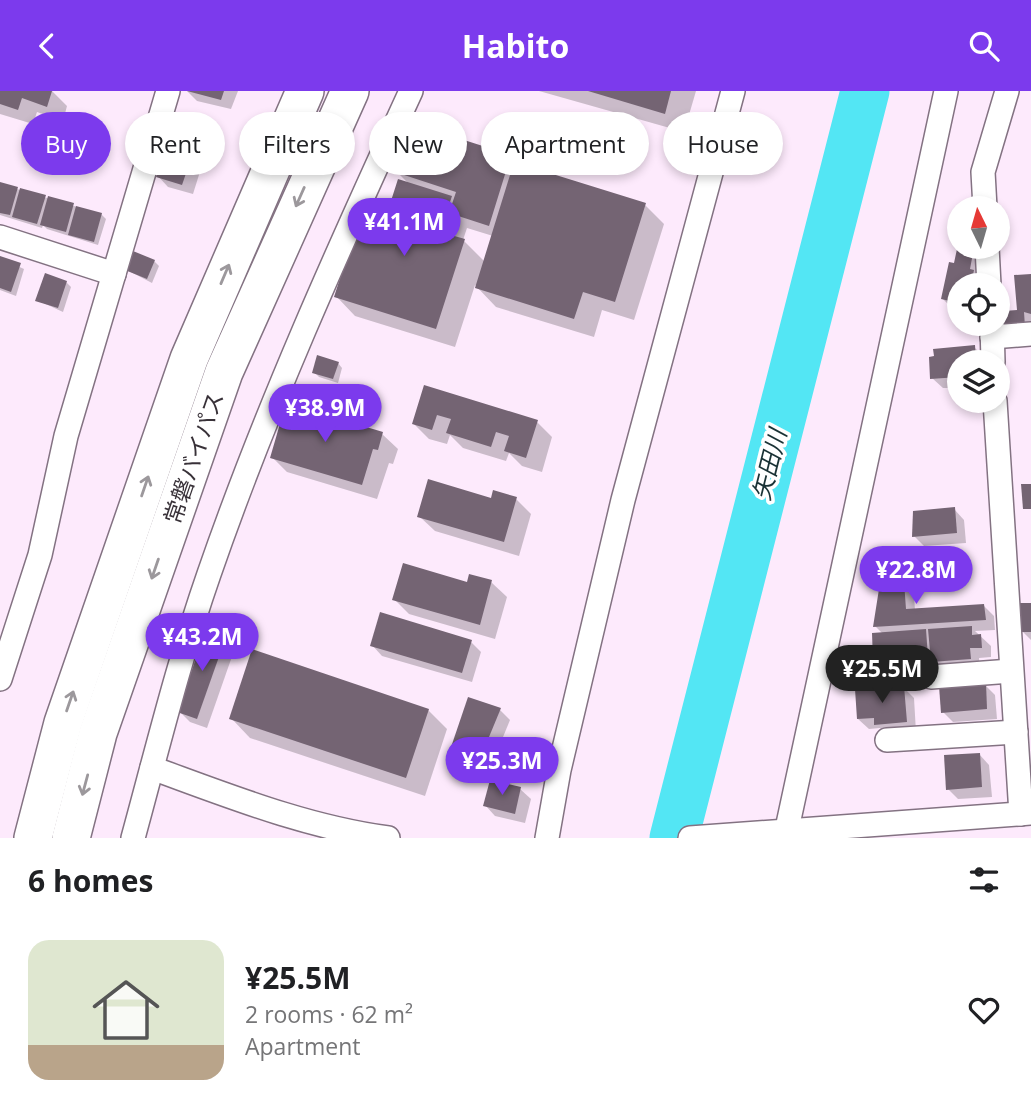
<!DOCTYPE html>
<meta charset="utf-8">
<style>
body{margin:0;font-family:"Open Sans","Noto Sans JP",sans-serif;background:#f2f2f2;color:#202124;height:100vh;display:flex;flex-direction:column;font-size:26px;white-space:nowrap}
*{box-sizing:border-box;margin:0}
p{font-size:23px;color:#757577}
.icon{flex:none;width:38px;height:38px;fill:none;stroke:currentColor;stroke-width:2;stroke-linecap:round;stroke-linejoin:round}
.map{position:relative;height:747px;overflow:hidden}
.details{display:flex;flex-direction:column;background:#fff;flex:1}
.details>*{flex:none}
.banner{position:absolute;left:21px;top:21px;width:990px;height:63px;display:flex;gap:14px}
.needle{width:46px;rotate:355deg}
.fabs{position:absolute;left:947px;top:105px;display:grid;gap:14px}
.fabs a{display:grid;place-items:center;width:63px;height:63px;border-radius:50%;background:#fff;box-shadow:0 4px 10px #0003;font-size:35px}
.price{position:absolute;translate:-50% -60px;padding:0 16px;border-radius:24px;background:#7c3aed;color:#fff;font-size:23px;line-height:46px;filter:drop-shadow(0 2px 4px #0008)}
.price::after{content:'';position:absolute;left:50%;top:42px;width:21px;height:16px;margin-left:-10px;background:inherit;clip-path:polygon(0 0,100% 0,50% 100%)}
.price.on{background:#222;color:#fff}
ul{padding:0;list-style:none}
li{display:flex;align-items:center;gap:21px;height:175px;padding:0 28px}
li+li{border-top:2px solid #e0e0e0}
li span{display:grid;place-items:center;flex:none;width:196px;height:140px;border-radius:21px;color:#555}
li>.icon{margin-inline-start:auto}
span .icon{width:84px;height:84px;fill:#fffc;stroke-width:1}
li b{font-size:30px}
h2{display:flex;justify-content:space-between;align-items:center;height:84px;padding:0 28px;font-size:30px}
.tag{padding:0 24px;border-radius:32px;background:#fff;box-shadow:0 4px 10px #0003;font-size:24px;line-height:63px}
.tag.on{background:#7c3aed;color:#fff}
header{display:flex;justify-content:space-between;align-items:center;height:91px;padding:0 28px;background:#7c3aed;color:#fff;font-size:32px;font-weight:700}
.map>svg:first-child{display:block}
.shadow{fill:#0003;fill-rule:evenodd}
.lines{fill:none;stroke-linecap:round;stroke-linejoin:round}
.river{stroke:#53e6f4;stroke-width:49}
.building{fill:#746473}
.minor-casing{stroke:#837282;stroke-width:26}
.trunk-casing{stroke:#837282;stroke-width:40}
.minor{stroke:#fff;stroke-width:23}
.trunk{stroke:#fff;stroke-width:37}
.oneway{stroke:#9c989c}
.labels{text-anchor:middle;stroke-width:7;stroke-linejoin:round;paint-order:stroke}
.street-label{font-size:23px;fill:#383138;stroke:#fff}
.water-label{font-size:24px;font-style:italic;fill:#1a3235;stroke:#fff}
</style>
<header><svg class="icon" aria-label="back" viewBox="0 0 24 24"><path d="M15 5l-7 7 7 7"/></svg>Habito<svg class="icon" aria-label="search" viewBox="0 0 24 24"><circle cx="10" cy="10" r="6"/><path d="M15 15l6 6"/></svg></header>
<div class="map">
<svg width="1031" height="747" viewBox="0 0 1031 747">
<rect width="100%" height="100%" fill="#fdeafc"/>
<g class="shadow">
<path d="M0,0H52L67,15L63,30L37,21L33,33L0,23Z"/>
<path d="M187,0H238L231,18L197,10Z"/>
<path d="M539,0H696L684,41Z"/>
<path d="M193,60L203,71L193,103L168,96L158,85Z"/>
<path d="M510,66L520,75L645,114L664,133L634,229L602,219L594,246L496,216L475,194L455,256L355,225L336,205L372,143L409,93L397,81ZM467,137L493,145L485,171L463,149Z"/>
<path d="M0,93L101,123L106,128L98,154L47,138L43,134L42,137L0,124Z"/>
<path d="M972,163L983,174V194H959V219L953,218L943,208L956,174Z"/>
<path d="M0,167L24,178L16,205L0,199Z"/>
<path d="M154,170L159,175L152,192L127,179Z"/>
<path d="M1031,185V246L1018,221Z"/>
<path d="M66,191L71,196L63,221L37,209Z"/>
<path d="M974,256L985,267V271H959V297H943L932,287Z"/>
<path d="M338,272L342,277L338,292L319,286L314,281Z"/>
<path d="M425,296L537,331L552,346L542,381L522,375L509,362L506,370L463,357L450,344L447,353L429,348L414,333Z"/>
<path d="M382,343L398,358L393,373L389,372L377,408L287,381L272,366Z"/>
<path d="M516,408L531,423L519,465L435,440L419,425L492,409Z"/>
<path d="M954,418L964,429L966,452L924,455L914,445Z"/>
<path d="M903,479L913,490L915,519L984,515L994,525L995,539L975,540L991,555V566L979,567L980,578L923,577V582L901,584L896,578L885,579L875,569L883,543L875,535Z"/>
<path d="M491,491L507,506L495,548L409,523L394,508Z"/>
<path d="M1031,513V549L1023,541Z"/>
<path d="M226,544L236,554L207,637L190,631L179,620Z"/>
<path d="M471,551L481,561L472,591L382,565L372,554Z"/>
<path d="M985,594L995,604L997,628L953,631L943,621Z"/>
<path d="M904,597L914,607L916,641L886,643L880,637L869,638L858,628Z"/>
<path d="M428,619L447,638L425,705L250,647L231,627Z"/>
<path d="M500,619L510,629L487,685L460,675L450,665Z"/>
<path d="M979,663L989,674L992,706L958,708L948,698Z"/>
<path d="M520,698L531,708L525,732L495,725L485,714Z"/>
</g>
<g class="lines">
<path class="river" d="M674,747L865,0"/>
</g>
<g class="building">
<path d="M0,0H52L47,16L22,7L18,19L0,13Z"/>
<path d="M187,0H224L221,9Z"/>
<path d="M588,0H671L665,23Z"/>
<path d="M411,32L511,64L489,135L449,122L456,101L395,81Z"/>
<path d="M171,51L194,59L182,94L156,86L165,59L169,60Z"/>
<path d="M514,71L646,112L615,211L583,201L574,228L475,197Z"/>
<path d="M398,88L452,105L440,141L465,148L436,238L334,206L354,144L358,137L371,141L381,109L390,113Z"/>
<path d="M0,91L18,96L10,124L0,122Z"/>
<path d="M20,97L46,104L37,133L12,126Z"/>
<path d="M48,105L74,112L66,141L40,134Z"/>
<path d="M76,115L102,122L94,151L68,144Z"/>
<path d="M957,158L973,162L970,178L974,179L971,194H959V212L941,208L949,171L954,172Z"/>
<path d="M133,160L155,169L147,188L125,179Z"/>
<path d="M0,165L21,172L11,201L0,197Z"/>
<path d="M45,182L67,190L58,217L35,210Z"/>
<path d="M1031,183V223L1024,221L1025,236L1005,238L1004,220L1017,219L1014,184Z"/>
<path d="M975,254L976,271H959V286L930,288L929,266L934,265L933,258Z"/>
<path d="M317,264L339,271L333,288L312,282Z"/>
<path d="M424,294L538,329L526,367L504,360L509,345L496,341L491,356L446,342L451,328L437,324L432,339L412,333Z"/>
<path d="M286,312L383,341L378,359L373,358L362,394L270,367Z"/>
<path d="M428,388L491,407L493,399L517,406L504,451L417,426Z"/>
<path d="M1021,393H1031V418H1023Z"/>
<path d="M955,416L957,442L912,446L913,420Z"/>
<path d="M403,472L467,491L469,483L492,489L480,534L392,509Z"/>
<path d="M903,477L906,518L984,513L986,529L873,536L882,479Z"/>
<path d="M1019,512H1031V541H1021Z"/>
<path d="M380,521L472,549L462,582L370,555Z"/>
<path d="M972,535V544L981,543L982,557H970L971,568L931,571L928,538Z"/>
<path d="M207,536L227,543L197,628L177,621Z"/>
<path d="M926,538L928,567H913L914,572L889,574V568L873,570L872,542Z"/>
<path d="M252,558L429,618L406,687L229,628Z"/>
<path d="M986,592L987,618L941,622L939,595Z"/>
<path d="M904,595L907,631L874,634V627L857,628L855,598Z"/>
<path d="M468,606L501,617L477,675L448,665Z"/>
<path d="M980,662L982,696L946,699L944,664Z"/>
<path d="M490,689L521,696L515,723L483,715Z"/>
</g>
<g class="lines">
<g class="minor-casing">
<g id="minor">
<path d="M985,117L983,81L1007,0"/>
<path d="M0,146L114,183"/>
<path d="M987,156L989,194"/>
<path d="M992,233L993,271"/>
<path d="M992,246L1031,243"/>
<path d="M995,310L1021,723"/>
<path d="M931,586L1011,580"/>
<path d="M0,588L40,464L66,345L168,0"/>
<path d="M887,649L1016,641"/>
<path d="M152,677C229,705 306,736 388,747"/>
<path d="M133,747C157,659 179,569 209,483C266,318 338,159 411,0"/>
<path d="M547,747L559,679L623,409L733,0"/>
<path d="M690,747L1031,722"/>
<path d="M785,747L946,0"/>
</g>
</g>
<g class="trunk-casing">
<g id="trunk">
<path d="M33,747L63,632L189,268L305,0"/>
<path d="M71,747L98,642L224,281L350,0"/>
</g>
</g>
<use href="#minor" class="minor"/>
<use href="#trunk" class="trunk"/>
</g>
<defs><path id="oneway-shaft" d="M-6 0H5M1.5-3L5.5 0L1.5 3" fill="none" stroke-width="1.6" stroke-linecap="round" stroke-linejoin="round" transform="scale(1.75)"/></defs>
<g class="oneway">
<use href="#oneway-shaft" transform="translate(300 106) rotate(114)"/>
<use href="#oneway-shaft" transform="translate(225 183) rotate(-67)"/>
<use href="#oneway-shaft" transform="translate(145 395) rotate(-71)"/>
<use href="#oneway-shaft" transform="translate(155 478) rotate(109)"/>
<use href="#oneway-shaft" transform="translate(70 610) rotate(-71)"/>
<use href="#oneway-shaft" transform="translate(85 694) rotate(105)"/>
</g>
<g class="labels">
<g class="street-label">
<text transform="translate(194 367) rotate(-71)" y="8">常磐バイパス</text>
</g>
<g class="water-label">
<text transform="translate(770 374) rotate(-76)" y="8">矢田川</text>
</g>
</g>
</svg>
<div class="fabs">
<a><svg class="needle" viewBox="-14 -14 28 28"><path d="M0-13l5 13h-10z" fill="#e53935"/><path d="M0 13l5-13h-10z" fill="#757577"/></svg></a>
<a><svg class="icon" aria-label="locate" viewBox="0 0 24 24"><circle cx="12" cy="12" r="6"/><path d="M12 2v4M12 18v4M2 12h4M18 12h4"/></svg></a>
<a><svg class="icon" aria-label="layers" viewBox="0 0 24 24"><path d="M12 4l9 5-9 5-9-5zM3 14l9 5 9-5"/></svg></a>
</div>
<b class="price" style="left:404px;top:167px">¥41.1M</b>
<b class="price" style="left:325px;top:353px">¥38.9M</b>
<b class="price" style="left:916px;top:515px">¥22.8M</b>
<b class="price" style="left:202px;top:582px">¥43.2M</b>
<b class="price on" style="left:882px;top:614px">¥25.5M</b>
<b class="price" style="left:502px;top:706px">¥25.3M</b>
<div class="banner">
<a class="tag on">Buy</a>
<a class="tag">Rent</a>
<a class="tag">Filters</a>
<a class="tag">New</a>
<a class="tag">Apartment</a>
<a class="tag">House</a>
</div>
</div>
<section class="details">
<h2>6 homes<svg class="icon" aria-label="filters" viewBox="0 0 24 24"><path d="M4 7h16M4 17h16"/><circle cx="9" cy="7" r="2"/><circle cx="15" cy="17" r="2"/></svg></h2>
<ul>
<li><span style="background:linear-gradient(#dfe7d0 75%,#b9a48a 0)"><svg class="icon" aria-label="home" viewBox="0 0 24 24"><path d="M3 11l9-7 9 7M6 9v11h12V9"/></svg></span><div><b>¥25.5M</b><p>2 rooms · 62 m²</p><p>Apartment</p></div><svg class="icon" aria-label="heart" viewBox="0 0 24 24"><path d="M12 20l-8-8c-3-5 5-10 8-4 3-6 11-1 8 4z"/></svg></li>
</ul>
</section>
